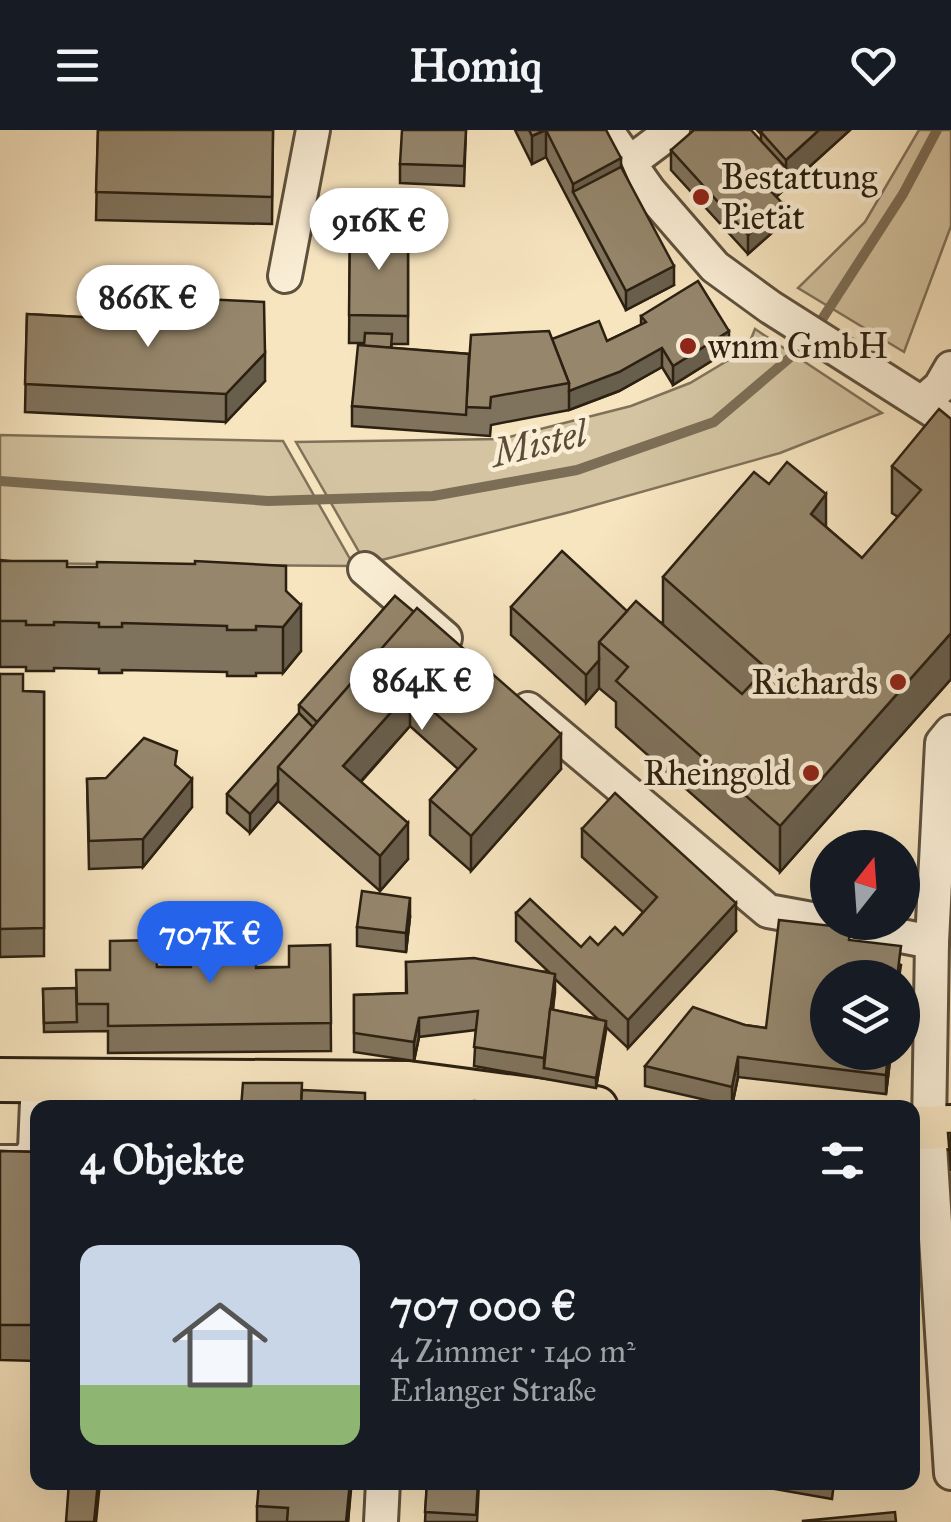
<!DOCTYPE html>
<html lang="de">
<meta charset="utf-8">
<style>
body{margin:0;font-family:"IM FELL Great Primer",serif;background:#20242c;color:#f1f3f6;height:100vh;display:flex;flex-direction:column;font-size:38px;white-space:nowrap}
*{box-sizing:border-box;margin:0}
p{font-size:32px;color:#9ea1a6}
.icon{flex:none;width:55px;height:55px;fill:none;stroke:currentColor;stroke-width:2;stroke-linecap:round;stroke-linejoin:round}
.map{position:relative;flex:1;overflow:hidden}
.side{position:absolute;left:30px;top:970px;width:890px;height:390px;display:flex;flex-direction:column;background:#171b24;border-radius:20px;box-shadow:0 10px 40px #0002}
.side>*{flex:none}
.needle{width:65px;rotate:17deg}
.controls{position:absolute;left:810px;top:700px;display:grid;gap:20px}
.controls a{display:grid;place-items:center;width:110px;height:110px;border-radius:50%;background:#171b24;box-shadow:0 10px 40px #0002;font-size:50px}
.price{position:absolute;translate:-50% -85px;padding:0 22px;border-radius:35px;background:#fff;color:#222;font-size:32px;line-height:65px;filter:drop-shadow(0 2px 5px #0008)}
.price::after{content:'';position:absolute;left:50%;top:60px;width:30px;height:22px;margin-left:-15px;background:inherit;clip-path:polygon(0 0,100% 0,50% 100%)}
.price.on{background:#2563eb;color:#fff}
ul{padding:0;list-style:none}
li{display:flex;align-items:center;gap:30px;height:250px;padding:0 50px}
li span{display:grid;place-items:center;flex:none;width:280px;height:200px;border-radius:20px;color:#555}
li>.icon{margin-inline-start:auto}
span .icon{width:120px;height:120px;fill:#fffc;stroke-width:1}
li b{font-size:42px}
h2{display:flex;justify-content:space-between;align-items:center;height:120px;padding:0 50px;font-size:42px}
header{display:flex;justify-content:space-between;align-items:center;height:130px;padding:0 50px;background:#171b24;font-size:45px;font-weight:800}
.map>svg:first-child{display:block}
.green{fill:#d4c4a2;stroke:#80725a;stroke-width:2.5}
.lines{fill:none;stroke-linecap:round;stroke-linejoin:round}
.stream{stroke:#7c6e56;stroke-width:10}
.minor-casing{stroke:#5e513d;stroke-width:38}
.major-casing{stroke:#2b2011;stroke-width:48}
.minor{stroke:#faeed6;stroke-width:32}
.major{stroke:#f7e5c0;stroke-width:42}
.wall{fill:#80735d;stroke:#2b2011;stroke-width:2.5;fill-rule:evenodd}
.shaded-wall{fill:#685e4c;stroke:#2b2011;stroke-width:2.5}
.building{fill:#95866c;stroke:#2b2011;stroke-width:2.5}
.poi-dot{fill:#8f2418;stroke:#faeed6;stroke-width:4}
.labels{text-anchor:middle;stroke-width:9;stroke-linejoin:round;paint-order:stroke}
.poi-label{font-size:35px;fill:#2b2011;stroke:#faeed6;text-anchor:start}
.water-label{font-size:38px;font-style:italic;fill:#5a4e39;stroke:#faeed6}
</style>
<header><svg class="icon" aria-label="menu" viewBox="0 0 24 24"><path d="M4 6h16M4 12h16M4 18h16"/></svg>Homiq<svg class="icon" aria-label="heart" viewBox="0 0 24 24"><path d="M12 20l-8-8c-3-5 5-10 8-4 3-6 11-1 8 4z"/></svg></header>
<div class="map">
<svg width="951" height="1392" viewBox="0 0 951 1392">
<rect width="100%" height="100%" fill="#f7e5c0"/>
<filter id="stains"><feTurbulence type="fractalNoise" baseFrequency=".002" numOctaves="4"/><feColorMatrix values="0 0 0 0 .2 0 0 0 0 .09 0 0 0 0 .02 0 0 0 .5 -.17"/></filter>
<radialGradient id="worn" r=".72"><stop offset=".6" stop-color="#630" stop-opacity="0"/><stop offset="1" stop-color="#630" stop-opacity=".3"/></radialGradient>
<g class="green">
<path d="M919,0H951V96L904,222L798,158L865,92Z"/>
<path d="M755,199L882,283L780,323L570,382L366,434L296,312L501,309L631,276L690,253L747,219Z"/>
<path d="M0,305L283,311L354,436L0,433Z"/>
</g>
<g class="lines">
<path class="stream" d="M0,351L268,371L433,366L577,340L714,292L806,214L903,64L937,0"/>
<g class="minor-casing">
<g id="minor">
<path d="M606,0L649,61L715,137L770,177L951,292"/>
<path d="M629,33L673,0"/>
<path d="M285,146L313,0"/>
<path d="M923,272L940,257L951,238"/>
<path d="M365,439L445,508"/>
<path d="M528,579L768,781L828,792"/>
<path d="M951,602L942,613L940,652L932,812L929,999L951,1343"/>
<path d="M829,792L932,812"/>
<path d="M0,1032H26L35,1019L38,949"/>
<path d="M381,1392L383,1352"/>
</g>
</g>
<g class="major-casing">
<g id="major">
<path d="M0,950L408,953L596,978"/>
<path d="M912,998L951,997"/>
</g>
</g>
<use href="#minor" class="minor"/>
<use href="#major" class="major"/>
</g>
<g class="wall">
<path d="M98,0H273L272,94L96,90Z"/>
<path d="M466,0L464,56L400,53V34Z"/>
<path d="M515,0H606L674,155L626,180L546,27L532,34Z"/>
<path d="M757,0H850L776,67L783,93L748,124L671,40V20L761,11V4Z"/>
<path d="M350,99L408,100V214H392L391,218L469,224L552,209L607,211L641,195V186L729,220L673,255L662,237L619,261L569,280L491,295L490,306L352,296V276L364,213H349Z"/>
<path d="M202,181L265,251L226,292L25,282L27,184L189,193Z"/>
<path d="M951,289V549L780,742L616,597V572L599,558L586,573L511,505V477L627,481L663,493V447L826,397L862,428L898,387L892,383V336Z"/>
<path d="M0,430L286,461L301,521L283,543H256V546H227V542L122,540V543H99V539L54,538V541H26V537H0Z"/>
<path d="M395,466L561,639L471,741L430,705V670L458,639L410,596L361,652L408,729L380,761L278,671L250,703L227,683V664L299,583V575Z"/>
<path d="M0,544L23,561L44,562V826L0,827Z"/>
<path d="M177,637L192,677L143,737L89,739L87,649L106,648Z"/>
<path d="M582,699L736,801L628,918L606,897L596,958L474,936L476,900L419,907L414,931L354,922V865L406,863V832L549,842L516,811V783L581,817L598,815L623,805L643,782L582,727ZM555,849L598,889L553,880Z"/>
<path d="M410,787L406,822L357,816V797Z"/>
<path d="M850,810L901,835L899,848H828V922H891L886,964L738,947L732,976L645,956V936L745,895L766,898Z"/>
<path d="M330,815L331,921L108,923V901L44,902L43,859L76,858L110,840L157,837H289Z"/>
<path d="M0,1021L38,1022V1231L0,1230Z"/>
<path d="M351,1352L348,1392H257V1376Z"/>
<path d="M427,1352H479L477,1392H425Z"/>
<path d="M758,1352H834L832,1369L758,1356Z"/>
</g>
<g class="shaded-wall">
<path d="M546,0V27L532,34V6Z"/>
<path d="M819,0H850L766,76V56L786,38V30Z"/>
<path d="M621,28V56L573,62V54Z"/>
<path d="M783,74V93L748,124V105Z"/>
<path d="M674,136V155L626,180V161Z"/>
<path d="M729,201V220L673,255V236Z"/>
<path d="M662,218V237L619,261L569,280V261Z"/>
<path d="M265,223V251L226,292V264Z"/>
<path d="M826,364V410L811,384Z"/>
<path d="M301,475V521L283,543V497Z"/>
<path d="M951,503V549L780,742V696Z"/>
<path d="M599,530V558L586,573V545Z"/>
<path d="M410,561V596L343,671V636Z"/>
<path d="M561,604V639L471,741V706Z"/>
<path d="M192,649V677L143,737V709Z"/>
<path d="M278,652V671L250,703V684Z"/>
<path d="M408,693V729L380,761V726Z"/>
<path d="M410,768V787L406,822V803Z"/>
<path d="M736,773V801L628,918V890Z"/>
<path d="M555,844V863L545,938H544V928Z"/>
<path d="M419,888V907L414,931V912Z"/>
<path d="M606,891V901L596,958V948Z"/>
<path d="M888,922H891L886,964V945Z"/>
<path d="M738,927V947L732,976V957Z"/>
<path d="M98,1352H100L96,1392H94Z"/>
<path d="M350,1352L351,1360L348,1392H346Z"/>
</g>
<g class="building">
<path d="M98,0H273L272,67L96,62Z"/>
<path d="M402,0H466L464,36L400,34Z"/>
<path d="M529,0H545L532,6Z"/>
<path d="M546,0H606L621,28L573,54Z"/>
<path d="M694,0H751L786,38L766,56L783,74L748,105L671,20Z"/>
<path d="M763,0H819L786,30L761,2Z"/>
<path d="M621,37L674,136L626,161L573,62Z"/>
<path d="M350,99L408,100V186L349,185Z"/>
<path d="M698,151L729,201L673,236L662,218L619,242L569,261V253L552,209L599,191L607,211L646,192L641,186Z"/>
<path d="M202,169L264,172L265,223L226,264L25,254L27,184L189,193L203,181Z"/>
<path d="M549,201L569,253L491,267L490,278L466,277L471,205Z"/>
<path d="M365,203L392,204L391,218L364,216Z"/>
<path d="M358,215L469,224L466,285L352,276Z"/>
<path d="M939,279L951,289V503L780,696L616,551L628,537L599,512L636,471L742,564L766,538L663,447L754,342L769,354L787,332L826,364L811,384L862,428L921,360L892,336Z"/>
<path d="M562,421L627,481L599,512V530L586,545L511,477Z"/>
<path d="M0,431H67V437H97V432L195,434V431L286,436V461L301,475L283,497L256,496V500H227V496L122,493V497H99V493L54,492V495H26V491H0Z"/>
<path d="M395,466L414,482L317,592L299,575Z"/>
<path d="M417,478L561,604L471,706L430,670L476,619L410,561L343,636L408,693L380,726L278,637Z"/>
<path d="M0,544H23V561L44,562V798L0,799Z"/>
<path d="M299,583L313,597L278,637V652L250,684L227,664Z"/>
<path d="M144,608L177,621L175,635L192,649L143,709L89,711L87,649L106,648Z"/>
<path d="M615,663L736,773L628,890L516,783L530,769L581,817L590,807L598,815L615,797L623,805L657,767L582,699Z"/>
<path d="M362,761L410,768L406,803L357,797Z"/>
<path d="M779,790L850,798L849,810L901,816L897,848H828V922H888L886,945L738,927L732,957L645,936L693,877L745,895L766,898Z"/>
<path d="M156,810L157,837H191V811L255,810L256,838L289,837V816L330,815L331,893L108,896V874H77L76,840H110V811Z"/>
<path d="M474,828L555,844L544,928L474,917L478,881L419,888L414,912L354,903V865L407,863L406,832Z"/>
<path d="M76,858L77,892L44,893L43,859Z"/>
<path d="M550,879L606,891L596,948L544,938Z"/>
<path d="M243,953H302L301,978H241Z"/>
<path d="M302,960L365,963V978H301Z"/>
<path d="M474,971L528,975V978H473Z"/>
<path d="M948,1003H951V1041Z"/>
<path d="M0,1021L38,1022V1195H0Z"/>
<path d="M69,1352H98L94,1392H66Z"/>
<path d="M259,1352H350L346,1392H287L288,1378L257,1376Z"/>
<path d="M427,1352H478L476,1385L425,1382Z"/>
<path d="M895,1382L896,1392H803V1391Z"/>
</g>
<g class="poi-dot">
<circle cx="701" cy="67" r="10"/>
<circle cx="688" cy="216" r="10"/>
<circle cx="898" cy="552" r="10"/>
<circle cx="811" cy="643" r="10"/>
</g>
<g class="labels">
<g class="poi-label">
<text x="721" y="59">Bestattung<tspan x="721" dy="40">Pietät</tspan></text>
<text x="708" y="228">wnm GmbH</text>
<text x="878" y="564" text-anchor="end">Richards</text>
<text x="791" y="655" text-anchor="end">Rheingold</text>
</g>
<g class="water-label">
<text transform="translate(539 313) rotate(-13)" y="13">Mistel</text>
</g>
</g>
<rect width="100%" height="100%" filter="url(#stains)"/>
<rect width="100%" height="100%" fill="url(#worn)"/>
</svg>
<div class="controls">
<a><svg class="needle" viewBox="-14 -14 28 28"><path d="M0-13l5 13h-10z" fill="#e53935"/><path d="M0 13l5-13h-10z" fill="#9ea1a6"/></svg></a>
<a><svg class="icon" aria-label="layers" viewBox="0 0 24 24"><path d="M12 4l9 5-9 5-9-5zM3 14l9 5 9-5"/></svg></a>
</div>
<b class="price" style="left:379px;top:143px">916K €</b>
<b class="price" style="left:148px;top:220px">866K €</b>
<b class="price" style="left:422px;top:603px">864K €</b>
<b class="price on" style="left:210px;top:856px">707K €</b>
<section class="side">
<h2>4 Objekte<svg class="icon" aria-label="filters" viewBox="0 0 24 24"><path d="M4 7h16M4 17h16"/><circle cx="9" cy="7" r="2"/><circle cx="15" cy="17" r="2"/></svg></h2>
<ul>
<li><span style="background:linear-gradient(#c9d6e8 70%,#8fb573 0)"><svg class="icon" aria-label="home" viewBox="0 0 24 24"><path d="M3 11l9-7 9 7M6 9v11h12V9"/></svg></span><div><b>707 000 €</b><p>4 Zimmer · 140 m²</p><p>Erlanger Straße</p></div></li>
</ul>
</section>
</div>
